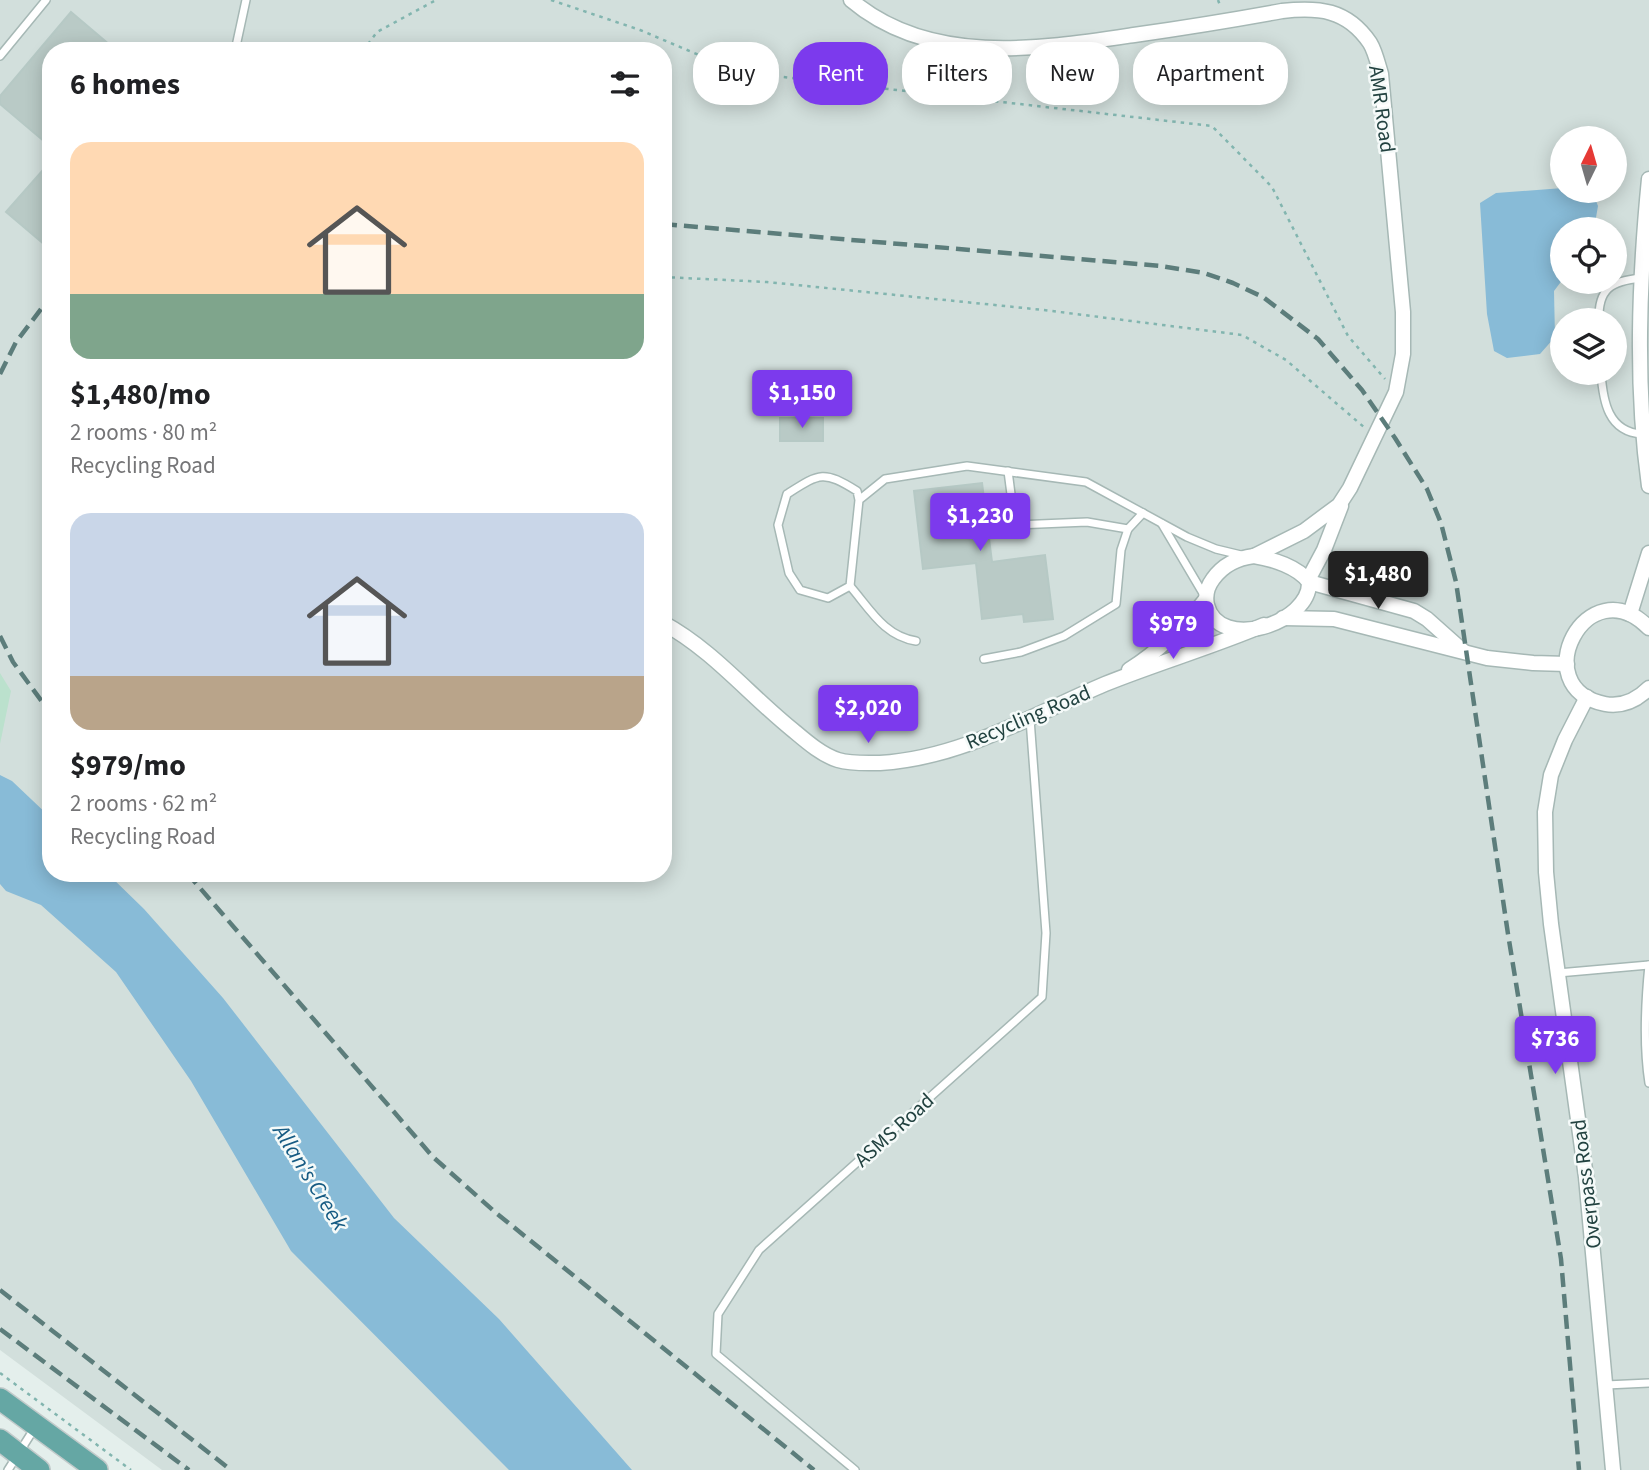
<!DOCTYPE html>
<meta charset="utf-8">
<style>
body{margin:0;font-family:"Source Sans 3",sans-serif;background:#f6f6f6;color:#202124;height:100vh;display:flex;flex-direction:column;font-size:26px;white-space:nowrap}
*{box-sizing:border-box;margin:0}
p{font-size:23px;color:#757577}
.icon{flex:none;width:38px;height:38px;fill:none;stroke:currentColor;stroke-width:2;stroke-linecap:round;stroke-linejoin:round}
.map{position:relative;flex:1;overflow:hidden}
.side{position:absolute;left:42px;top:42px;width:630px;height:840px;display:flex;flex-direction:column;background:#fff;border-radius:28px;box-shadow:0 4px 18px #0003}
.side>*{flex:none}
.top-card{position:absolute;left:693px;top:42px;width:665px;height:63px;display:flex;gap:14px}
.needle{width:46px;rotate:5deg}
.tools{position:absolute;left:1550px;top:126px;display:grid;gap:14px}
.tools a{display:grid;place-items:center;width:77px;height:77px;border-radius:50%;background:#fff;box-shadow:0 4px 18px #0003;font-size:35px}
.price{position:absolute;translate:-50% -60px;padding:0 16px;border-radius:7px;background:#7c3aed;color:#fff;font-size:23px;line-height:46px;filter:drop-shadow(0 2px 4px #0008)}
.price::after{content:'';position:absolute;left:50%;top:42px;width:21px;height:16px;margin-left:-10px;background:inherit;clip-path:polygon(0 0,100% 0,50% 100%)}
.price.on{background:#222;color:#fff}
ul{padding:0;list-style:none}
li{display:grid;align-content:center;gap:14px;height:371px;padding:0 28px}
li span{display:grid;place-items:center;height:217px;border-radius:21px;color:#555}
li>.icon{margin-inline-start:auto}
span .icon{width:126px;height:126px;fill:#fffc;stroke-width:1}
li b{font-size:30px}
h2{display:flex;justify-content:space-between;align-items:center;height:84px;padding:0 28px;font-size:30px}
.pill{padding:0 24px;border-radius:28px;background:#fff;box-shadow:0 4px 18px #0003;font-size:24px;line-height:63px}
.pill.on{background:#7c3aed;color:#fff}
.map>svg:first-child{display:block}
.built{fill:#d2dfdc;fill-rule:evenodd}
.green{fill:#bbe1cd}
.water{fill:#88bbd7}
.building{fill:#b9cac6;stroke:#b6c9c5;stroke-width:2}
.lines{fill:none;stroke-linecap:round;stroke-linejoin:round}
.lane-casing{stroke:#a6b8b5;stroke-width:10}
.street-casing{stroke:#a6b8b5;stroke-width:17}
.primary-casing{stroke:#c1caca;stroke-width:24}
.path{stroke:#82b5af;stroke-width:2.5;stroke-dasharray:3.5 5;stroke-linecap:butt}
.lane{stroke:#fff;stroke-width:7}
.street{stroke:#fff;stroke-width:14}
.primary{stroke:#65a7a4;stroke-width:21}
.rail{stroke:#5c7d7b;stroke-width:4.5;stroke-dasharray:14 7;stroke-linecap:butt}
.labels{text-anchor:middle;stroke-width:5;stroke-linejoin:round;paint-order:stroke}
.street-label{font-size:21px;fill:#224240;stroke:#f5faf9}
.water-label{font-size:23px;font-style:italic;fill:#165b83;stroke:#f5faf9}
</style>
<div class="map">
<svg width="1649" height="1470" viewBox="0 0 1649 1470">
<rect width="100%" height="100%" fill="#e4efec"/>
<path class="built" d="M0,0H1649V1470H162L0,1350ZM51,51H663V873H51ZM1563,138H1615V191H1563ZM1563,229H1615V282H1563ZM1563,320H1615V373H1563Z"/>
<path class="green" d="M0,673L11,691L0,744Z"/>
<g class="water">
<path d="M1563,188V191H1592L1598,206L1594,229H1563V279L1554,291L1555,337L1540,354L1507,358L1494,351L1487,314L1480,203L1496,193Z"/>
<path d="M0,775L12,781L51,818V873H107L144,909L223,998L394,1218L499,1319L632,1470H509L291,1251L191,1081L116,972L41,905L6,891L0,884Z"/>
</g>
<g class="building">
<path d="M71,12L117,51H51V147L0,104V96Z"/>
<path d="M51,161V250L6,212Z"/>
<rect x="780" y="418" width="43" height="23"/>
<path d="M982,483L992,562L1045,555L1053,619L1024,622L1023,614L982,619L976,563L923,569L914,491Z"/>
</g>
<g class="lines">
<g class="lane-casing">
<g id="lane">
<path d="M235,51L246,0"/>
<path d="M0,56L46,0"/>
<path d="M1599,320C1598,289 1611,281 1641,278"/>
<path d="M1601,373C1603,401 1608,432 1642,434"/>
<path d="M1008,471L1015,525L1087,522L1128,529"/>
<path d="M859,500L857,491C823,470 820,473 787,494L778,525L789,573L800,590L828,598L850,586L859,500L885,479L967,466L1086,482L1187,537L1216,549L1241,555"/>
<path d="M1162,524L1204,595"/>
<path d="M850,586C870,609 884,636 916,641"/>
<path d="M984,659L1021,652L1064,636L1116,604L1121,550L1128,529L1143,513"/>
<path d="M1649,965C1645,1004 1643,1044 1649,1083"/>
<path d="M1558,973L1649,965"/>
<path d="M1606,1385L1649,1383"/>
<path d="M8,1470L34,1429"/>
<path d="M855,1470L716,1354L718,1314L759,1250L1042,997L1046,933L1030,719"/>
</g>
</g>
<g class="street-casing">
<g id="street">
<path d="M851,0C930,67 1041,49 1134,35C1183,28 1233,20 1282,11C1318,7 1347,9 1370,43C1375,51 1378,64 1381,74L1403,312V354L1396,392L1350,488L1339,505L1304,531L1254,556"/>
<path d="M1649,179C1639,281 1635,385 1649,486"/>
<path d="M1254,556C1273,559 1298,567 1309,582C1311,623 1219,653 1207,605C1205,596 1207,587 1213,579C1223,565 1237,558 1254,556Z"/>
<path d="M1308,580L1324,550L1341,506"/>
<path d="M1309,582L1414,611L1427,619L1463,651"/>
<path d="M1630,614L1649,553"/>
<path d="M1283,618L1334,619L1487,658L1533,663L1567,664"/>
<path d="M663,623C713,650 750,696 794,731C807,742 822,755 838,760C851,764 867,763 880,763C962,758 1032,715 1105,684C1157,663 1212,647 1264,625"/>
<path d="M1649,628C1587,565 1524,688 1605,704C1622,707 1637,700 1649,688"/>
<path d="M1129,670C1160,650 1183,628 1206,599"/>
<path d="M1587,697L1565,740L1551,775L1545,812L1546,872L1551,924L1586,1177L1613,1470"/>
</g>
</g>
<g class="primary-casing">
<g id="primary">
<path d="M0,1399L97,1470"/>
<path d="M0,1440L39,1470"/>
</g>
</g>
<g class="path">
<path d="M551,0L640,30L739,72L1212,126L1272,187L1348,336L1385,379"/>
<path d="M1218,0L1221,8"/>
<path d="M363,51L377,32L436,0"/>
<path d="M663,277L767,282L1044,310L1242,335L1286,360L1365,428"/>
<path d="M0,1373L131,1470"/>
</g>
<use href="#lane" class="lane"/>
<use href="#street" class="street"/>
<use href="#primary" class="primary"/>
<g class="rail">
<path d="M663,224L1161,266L1204,273L1233,283L1263,297L1318,339L1362,390L1395,438L1427,489L1441,523L1456,582L1508,934L1561,1259L1579,1470"/>
<path d="M0,374L16,342L51,296"/>
<path d="M0,636L13,662L51,714"/>
<path d="M187,873L433,1157L495,1212L814,1470"/>
<path d="M0,1290L231,1470"/>
<path d="M0,1329L189,1470"/>
</g>
</g>
<g class="labels">
<g class="street-label">
<text transform="translate(1382 109) rotate(82)" y="7">AMR Road</text>
<text transform="translate(1028 717) rotate(-23)" y="7">Recycling Road</text>
<text transform="translate(894 1130) rotate(-42)" y="7">ASMS Road</text>
<text transform="translate(1586 1184) rotate(-97)" y="7">Overpass Road</text>
</g>
<g class="water-label">
<text transform="translate(311 1177) rotate(58)" y="8">Allan's Creek</text>
</g>
</g>
</svg>
<div class="tools">
<a><svg class="needle" viewBox="-14 -14 28 28"><path d="M0-13l5 13h-10z" fill="#e53935"/><path d="M0 13l5-13h-10z" fill="#757577"/></svg></a>
<a><svg class="icon" aria-label="locate" viewBox="0 0 24 24"><circle cx="12" cy="12" r="6"/><path d="M12 2v4M12 18v4M2 12h4M18 12h4"/></svg></a>
<a><svg class="icon" aria-label="layers" viewBox="0 0 24 24"><path d="M12 4l9 5-9 5-9-5zM3 14l9 5 9-5"/></svg></a>
</div>
<b class="price" style="left:802px;top:430px">$1,150</b>
<b class="price" style="left:980px;top:553px">$1,230</b>
<b class="price on" style="left:1378px;top:611px">$1,480</b>
<b class="price" style="left:1173px;top:661px">$979</b>
<b class="price" style="left:868px;top:745px">$2,020</b>
<b class="price" style="left:1555px;top:1076px">$736</b>
<div class="top-card">
<a class="pill">Buy</a>
<a class="pill on">Rent</a>
<a class="pill">Filters</a>
<a class="pill">New</a>
<a class="pill">Apartment</a>
</div>
<section class="side">
<h2>6 homes<svg class="icon" aria-label="filters" viewBox="0 0 24 24"><path d="M4 7h16M4 17h16"/><circle cx="9" cy="7" r="2"/><circle cx="15" cy="17" r="2"/></svg></h2>
<ul>
<li><span style="background:linear-gradient(#ffd9b3 70%,#7fa58c 0)"><svg class="icon" aria-label="home" viewBox="0 0 24 24"><path d="M3 11l9-7 9 7M6 9v11h12V9"/></svg></span><div><b>$1,480/mo</b><p>2 rooms · 80 m²</p><p>Recycling Road</p></div></li>
<li><span style="background:linear-gradient(#c9d6e8 75%,#b9a48a 0)"><svg class="icon" aria-label="home" viewBox="0 0 24 24"><path d="M3 11l9-7 9 7M6 9v11h12V9"/></svg></span><div><b>$979/mo</b><p>2 rooms · 62 m²</p><p>Recycling Road</p></div></li>
</ul>
</section>
</div>
